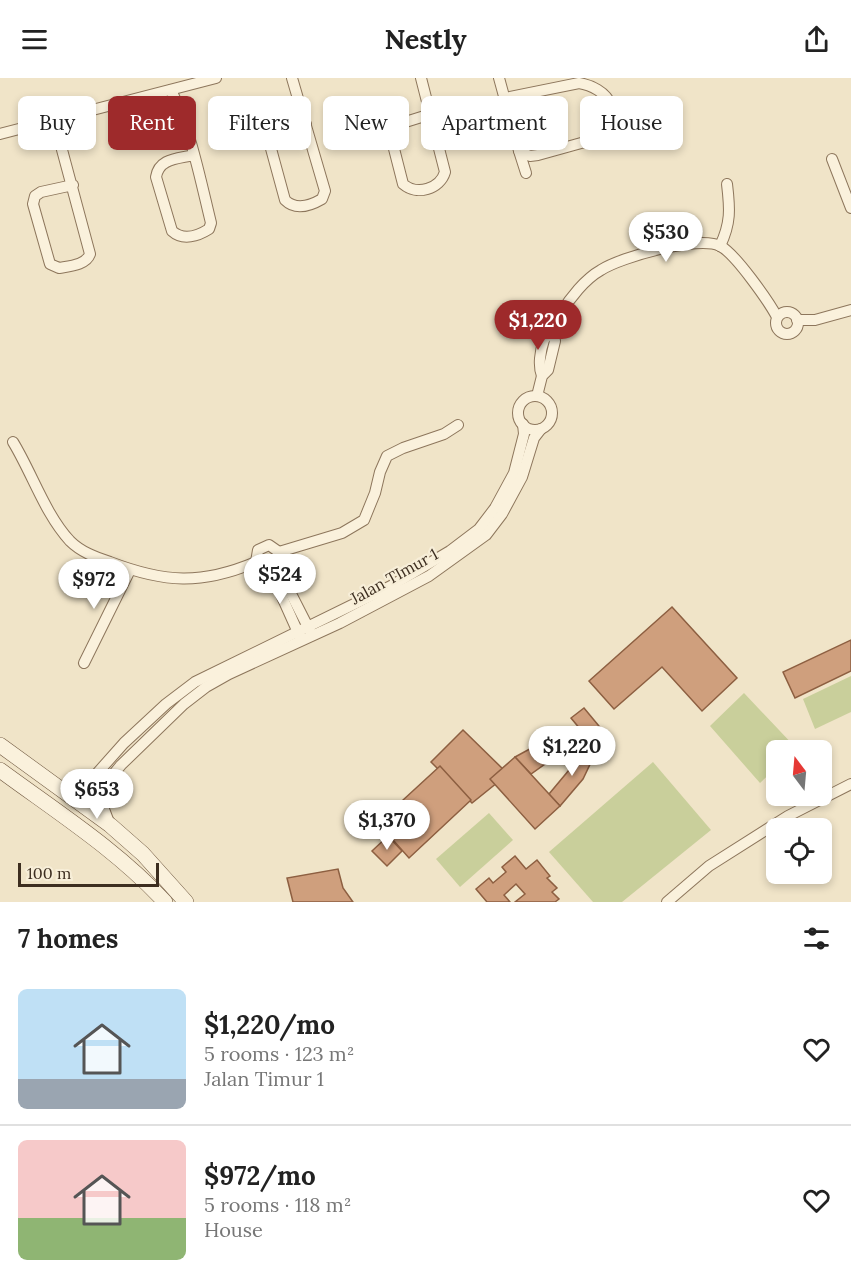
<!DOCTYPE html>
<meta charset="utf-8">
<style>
body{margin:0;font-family:Lora,serif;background:#f2f2f2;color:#222;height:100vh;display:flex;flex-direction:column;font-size:22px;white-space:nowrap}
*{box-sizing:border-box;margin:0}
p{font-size:20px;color:#767676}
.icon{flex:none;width:33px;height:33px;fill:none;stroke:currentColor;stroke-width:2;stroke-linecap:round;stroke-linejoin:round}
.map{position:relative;height:824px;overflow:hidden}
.panel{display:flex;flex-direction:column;background:#fff;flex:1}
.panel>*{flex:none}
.guide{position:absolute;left:18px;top:18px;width:816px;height:54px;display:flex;gap:12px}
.needle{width:39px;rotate:344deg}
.fabs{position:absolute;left:766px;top:662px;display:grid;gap:12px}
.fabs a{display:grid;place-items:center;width:66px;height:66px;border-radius:9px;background:#fff;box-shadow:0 3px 9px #0003;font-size:30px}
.scale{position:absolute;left:18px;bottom:15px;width:141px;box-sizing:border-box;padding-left:6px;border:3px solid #3d2e20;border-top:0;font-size:16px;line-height:21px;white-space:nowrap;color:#3d2e20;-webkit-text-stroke:4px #f7eed8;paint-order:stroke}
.price{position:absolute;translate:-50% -51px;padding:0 14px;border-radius:21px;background:#fff;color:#222;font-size:20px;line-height:39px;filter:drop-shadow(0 2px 3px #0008)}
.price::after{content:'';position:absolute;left:50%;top:36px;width:18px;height:14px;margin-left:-9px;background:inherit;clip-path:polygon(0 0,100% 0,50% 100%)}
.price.current{background:#9e2a2b;color:#fff}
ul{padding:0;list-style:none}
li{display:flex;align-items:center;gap:18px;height:150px;padding:0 18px}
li+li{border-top:2px solid #e0e0e0}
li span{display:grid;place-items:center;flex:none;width:168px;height:120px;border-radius:9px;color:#555}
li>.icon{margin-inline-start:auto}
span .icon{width:72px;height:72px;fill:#fffc;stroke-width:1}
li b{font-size:26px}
h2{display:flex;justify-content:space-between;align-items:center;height:72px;padding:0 18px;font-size:26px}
.tag{padding:0 21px;border-radius:9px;background:#fff;box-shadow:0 3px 9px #0003;font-size:21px;line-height:54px}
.tag.current{background:#9e2a2b;color:#fff}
header{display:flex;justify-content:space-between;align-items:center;height:78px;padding:0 18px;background:#fff;font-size:27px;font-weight:700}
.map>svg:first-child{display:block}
.green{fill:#c9cf9b}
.building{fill:#cf9f7d;stroke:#8d5f41;stroke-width:1.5}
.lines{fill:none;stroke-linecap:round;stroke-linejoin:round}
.minor-casing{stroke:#8d765c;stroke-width:12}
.secondary-casing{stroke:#6f573f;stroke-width:16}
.minor{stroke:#faf1dc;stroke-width:10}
.secondary{stroke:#faf1dc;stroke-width:15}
.labels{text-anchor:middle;stroke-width:4.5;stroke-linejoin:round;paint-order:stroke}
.street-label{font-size:16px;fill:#3d2e20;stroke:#f7eed8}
</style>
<header><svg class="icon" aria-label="menu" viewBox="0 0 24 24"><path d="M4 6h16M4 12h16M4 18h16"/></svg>Nestly<svg class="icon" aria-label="share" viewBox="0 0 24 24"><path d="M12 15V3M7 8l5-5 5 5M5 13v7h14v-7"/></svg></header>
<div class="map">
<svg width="851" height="824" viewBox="0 0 851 824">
<rect width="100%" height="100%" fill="#f0e4c8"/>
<g class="green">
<path d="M851,598V634L815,651L803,621Z"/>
<path d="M744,615L796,670L795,672H777V689L760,705L710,648Z"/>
<path d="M653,684L711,752L622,824H593L549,774Z"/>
<path d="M489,735L513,762L460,809L436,781Z"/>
</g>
<g class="building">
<path d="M672,529L737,600L702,633L662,589L614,631L589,603Z"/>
<path d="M851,562V593L795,620L783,594Z"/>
<path d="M584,630L613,665L600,675L571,640Z"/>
<path d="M572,651L576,672L555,679L531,696L515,679L548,661Z"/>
<path d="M463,652L508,696L472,725L431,684Z"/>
<path d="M576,672L594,678L583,701L560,728L549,716L569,692Z"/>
<path d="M515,679L560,728L535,751L490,701Z"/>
<path d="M440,688L471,722L409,780L378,745Z"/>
<path d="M388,758L402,773L387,788L372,773Z"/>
<path d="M515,778L526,791L537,782L550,798L547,800L557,810L552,814L559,821L555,824H515L525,816L516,806L504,817L510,824H487L476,811L489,800L493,805L506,794L502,789Z"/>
<path d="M338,791L343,810L353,824H293L287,800Z"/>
</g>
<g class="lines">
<g class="minor-casing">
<g id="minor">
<path d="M292,0L325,113L322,121C310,128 296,133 285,122L270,67C273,50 291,50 306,46"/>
<path d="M421,0L445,94C440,111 417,118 403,106L391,59L392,51L399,46L431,36"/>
<path d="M499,0L519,73L530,78L538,77L610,57L614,52C613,44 614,34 611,27C606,14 591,7 579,5L505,20"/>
<path d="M171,12C191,53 200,100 211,145L209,151C198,158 183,163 172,153L156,99C159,80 178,81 194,77"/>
<path d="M54,42L90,176C86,187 70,188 59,190L50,186L33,126L35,118L41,114L73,107"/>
<path d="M0,56L216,0"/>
<path d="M519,73L526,95"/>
<path d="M832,81L851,130"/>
<path d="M720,168C731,145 730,131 727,106"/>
<circle cx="787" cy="245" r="11"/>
<path d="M797,242H815L851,232"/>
<path d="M542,298C538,288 540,273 544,262C546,258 550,256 553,252C556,247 557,241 561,235C570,220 585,201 601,192C621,179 699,157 720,168C735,175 769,224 777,239"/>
<circle cx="535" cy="335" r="17"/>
<path d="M537,318L542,298L548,292L555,263L552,253"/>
<path d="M13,364C32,395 45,436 70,463C81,474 95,479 110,484C165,505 201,507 256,484"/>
<path d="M279,474L342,455L364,442L375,415L380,394L387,378L403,370L444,356L458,347"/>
<path d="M279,486L281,496L310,553"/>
<path d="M265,492L276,489L280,482L279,474L269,467L258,472L256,484L274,501L300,559"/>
<path d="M84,585L130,492"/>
<path d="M56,709L76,706L92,701L124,665L166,626L195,604L391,508L450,473L479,451L495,430L514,395L524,356L523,346"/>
<path d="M110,747L102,726L103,709L121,687L184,626L206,609L229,596L340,545L429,498L486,457L502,436L522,399L534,360L541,351"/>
<path d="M667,824L709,788L788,738L851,706"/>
</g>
</g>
<g class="secondary-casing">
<g id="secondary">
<path d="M0,667L110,747L143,776L186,824"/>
<path d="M0,692C57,734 117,772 165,824"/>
</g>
</g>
<use href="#minor" class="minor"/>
<use href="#secondary" class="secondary"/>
</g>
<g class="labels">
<g class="street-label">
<text transform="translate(394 498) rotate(-29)" y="6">Jalan TImur 1</text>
</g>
</g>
</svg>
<div class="fabs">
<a><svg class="needle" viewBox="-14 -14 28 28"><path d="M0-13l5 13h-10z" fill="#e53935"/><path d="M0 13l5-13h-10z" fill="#767676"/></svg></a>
<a><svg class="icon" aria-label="locate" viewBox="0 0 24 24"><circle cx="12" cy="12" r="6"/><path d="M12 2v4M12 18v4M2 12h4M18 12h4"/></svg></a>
</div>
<div class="scale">100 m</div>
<b class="price" style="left:666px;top:185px">$530</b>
<b class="price current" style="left:538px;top:273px">$1,220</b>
<b class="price" style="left:280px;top:527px">$524</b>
<b class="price" style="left:94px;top:532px">$972</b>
<b class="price" style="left:572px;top:699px">$1,220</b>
<b class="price" style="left:97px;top:742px">$653</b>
<b class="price" style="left:387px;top:773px">$1,370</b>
<div class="guide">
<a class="tag">Buy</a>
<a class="tag current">Rent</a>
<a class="tag">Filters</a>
<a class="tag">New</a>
<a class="tag">Apartment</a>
<a class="tag">House</a>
</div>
</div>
<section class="panel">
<h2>7 homes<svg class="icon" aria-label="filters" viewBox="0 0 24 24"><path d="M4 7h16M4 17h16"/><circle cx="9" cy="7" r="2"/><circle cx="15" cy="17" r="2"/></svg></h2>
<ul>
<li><span style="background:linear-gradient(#bfe0f5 75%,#9aa5b1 0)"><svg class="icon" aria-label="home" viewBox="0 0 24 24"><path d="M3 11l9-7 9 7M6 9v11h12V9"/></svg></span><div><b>$1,220/mo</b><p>5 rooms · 123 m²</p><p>Jalan Timur 1</p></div><svg class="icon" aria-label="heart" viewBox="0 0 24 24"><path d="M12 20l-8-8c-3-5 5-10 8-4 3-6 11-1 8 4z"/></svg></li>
<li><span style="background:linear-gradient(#f6c9c9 65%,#8fb573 0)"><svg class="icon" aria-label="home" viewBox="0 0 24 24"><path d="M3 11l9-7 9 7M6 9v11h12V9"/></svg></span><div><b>$972/mo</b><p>5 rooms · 118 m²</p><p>House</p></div><svg class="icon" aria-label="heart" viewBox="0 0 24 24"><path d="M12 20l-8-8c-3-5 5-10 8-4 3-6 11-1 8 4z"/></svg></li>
</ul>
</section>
